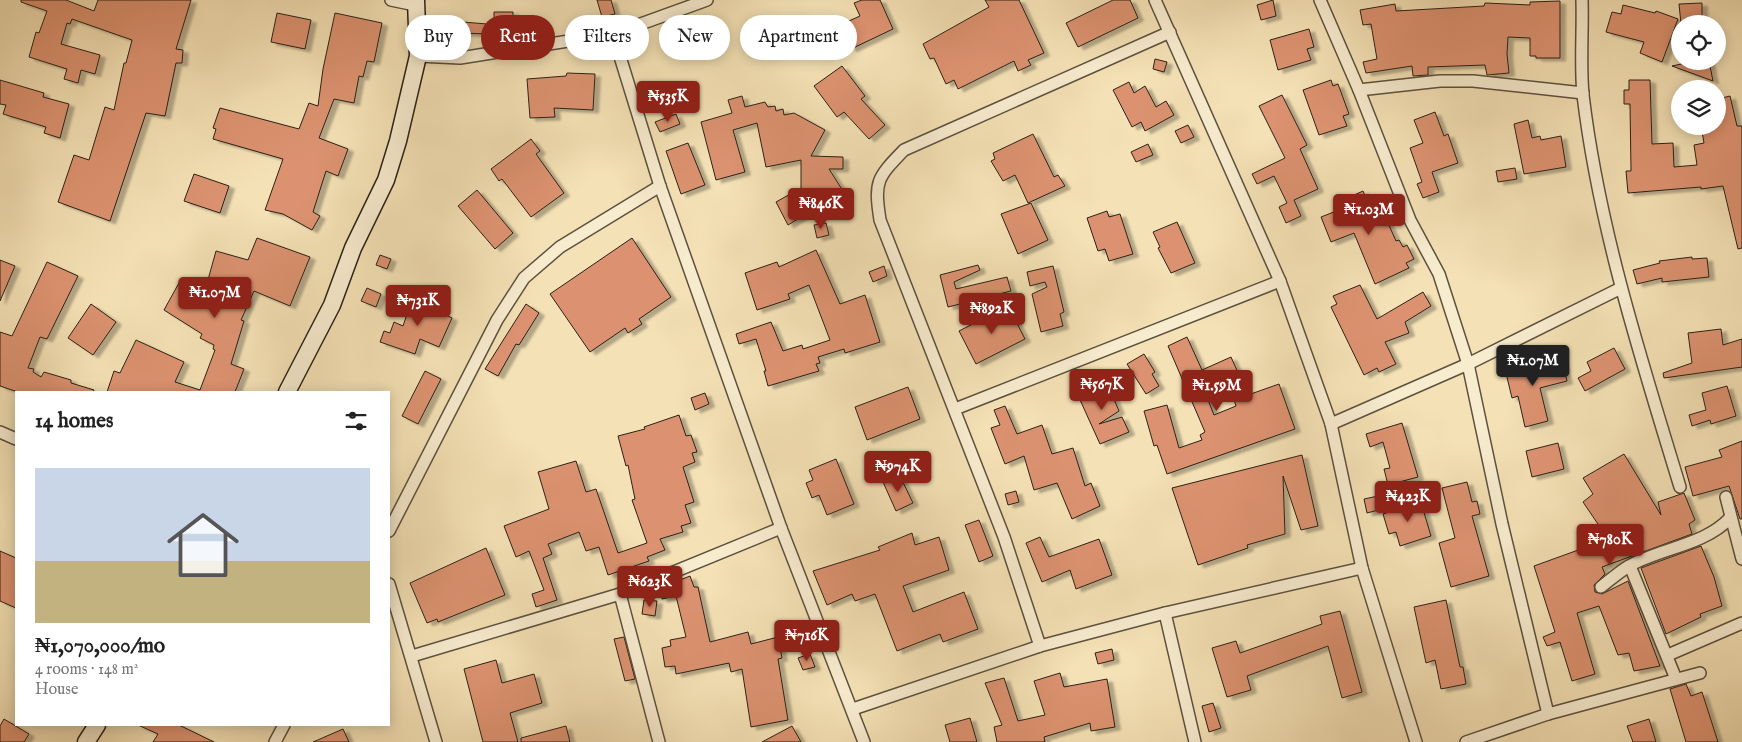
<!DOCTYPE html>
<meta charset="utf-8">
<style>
body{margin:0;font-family:"IM FELL English",serif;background:#f2f2f2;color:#222;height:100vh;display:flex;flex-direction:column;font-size:19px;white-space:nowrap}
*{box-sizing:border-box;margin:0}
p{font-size:16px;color:#767676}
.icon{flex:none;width:28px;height:28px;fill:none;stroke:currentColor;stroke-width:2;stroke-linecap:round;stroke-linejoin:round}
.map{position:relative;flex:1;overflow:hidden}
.side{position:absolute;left:15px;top:391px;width:375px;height:335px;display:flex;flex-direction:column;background:#fff;border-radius:0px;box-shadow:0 2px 12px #0003}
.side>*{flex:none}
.guide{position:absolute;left:405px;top:15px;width:475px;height:45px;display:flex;gap:10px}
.buttons{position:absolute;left:1671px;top:15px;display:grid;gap:10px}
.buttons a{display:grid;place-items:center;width:55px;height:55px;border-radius:50%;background:#fff;box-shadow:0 2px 12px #0003;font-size:25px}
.price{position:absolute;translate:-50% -42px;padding:0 11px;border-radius:5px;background:#8f2418;color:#fff;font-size:16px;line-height:32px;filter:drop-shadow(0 1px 2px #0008)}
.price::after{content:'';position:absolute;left:50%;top:30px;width:15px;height:11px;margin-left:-8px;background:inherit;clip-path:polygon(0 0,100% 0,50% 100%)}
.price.on{background:#222;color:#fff}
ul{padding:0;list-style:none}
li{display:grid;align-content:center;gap:10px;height:265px;padding:0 20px}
li span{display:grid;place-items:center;height:155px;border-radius:0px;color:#555}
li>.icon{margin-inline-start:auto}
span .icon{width:90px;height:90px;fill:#fffc;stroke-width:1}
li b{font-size:21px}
h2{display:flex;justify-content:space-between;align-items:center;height:60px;padding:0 20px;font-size:21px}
.pill{padding:0 18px;border-radius:22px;background:#fff;box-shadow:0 2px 12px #0003;font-size:18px;line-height:45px}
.pill.on{background:#8f2418;color:#fff}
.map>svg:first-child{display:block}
.building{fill:#dc926f;stroke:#2a2118;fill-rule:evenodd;filter:url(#shadow)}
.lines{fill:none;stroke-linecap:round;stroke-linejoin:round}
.street-casing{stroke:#5c513f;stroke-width:14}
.secondary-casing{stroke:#2a2118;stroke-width:19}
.street{stroke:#f8eccf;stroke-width:11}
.secondary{stroke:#f8eccf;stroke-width:16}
</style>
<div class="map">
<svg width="1742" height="742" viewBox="0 0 1742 742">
<defs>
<filter id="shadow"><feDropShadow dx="5.5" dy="3" stdDeviation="1" flood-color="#0004"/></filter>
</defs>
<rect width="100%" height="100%" fill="#f4e1b5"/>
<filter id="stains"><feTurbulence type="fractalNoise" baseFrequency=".004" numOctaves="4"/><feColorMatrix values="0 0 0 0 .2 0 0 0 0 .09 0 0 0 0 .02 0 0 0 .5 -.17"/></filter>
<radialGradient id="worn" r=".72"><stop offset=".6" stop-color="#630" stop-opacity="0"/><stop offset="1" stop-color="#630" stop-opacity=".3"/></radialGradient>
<g class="building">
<path d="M21,0H66L94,11L98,0H191L176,49L183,50L182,63H176L165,116L146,113L110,221L58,202L74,155L89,160L105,107L114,110L124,63H126L132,40L72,19L70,24L67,23L61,44L100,55L95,74L81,70L78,83L64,79L67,69L29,57L36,32L39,33L47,11L21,2Z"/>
<path d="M597,0H611L615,14L602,17Z"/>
<path d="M862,0H880L893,29L851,49L840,25L860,16L854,3Z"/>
<path d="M985,0H1019L1044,53L1028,60L1031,65L1018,71L1014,61L958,89L954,80L946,84L934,58L930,59L923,44L989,7Z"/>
<path d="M1113,0H1130L1138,18L1078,47L1066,23Z"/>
<path d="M1273,0L1276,16L1261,20L1257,5Z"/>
<path d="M1560,1V58H1536V56H1530V38L1508,37L1507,54L1509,73L1487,75L1485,65L1428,67V75L1413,76L1412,66L1366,73L1363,62L1377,59L1371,24L1363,25L1360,10L1395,4L1396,11L1484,6L1485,3L1530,5V2Z"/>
<path d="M1702,3V24H1681L1679,4Z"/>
<path d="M1623,5L1655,13L1656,11L1678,19L1662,62L1640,53L1644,42L1606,32L1612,12L1621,14Z"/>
<path d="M494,12H513V28L494,27Z"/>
<path d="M277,13L311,20L305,49L271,42Z"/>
<path d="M335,13L382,23L374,62L367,61L363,77L359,76L354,103L334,99L319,138L348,149L338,176L326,171L313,212L320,216L312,230L283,214L265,210L283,159L213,139L216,129L213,128L220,108L299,129L309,103L318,106L323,69Z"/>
<path d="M463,22L487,24V34L463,33Z"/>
<path d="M1309,29L1314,47L1307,49L1311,60L1278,70L1270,40Z"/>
<path d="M453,41L454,50L438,49L437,42Z"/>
<path d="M1155,59L1167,62L1164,72L1153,69Z"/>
<path d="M1695,61H1709L1713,81L1672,66Z"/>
<path d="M842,66L865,96L861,99L885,125L869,139L844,112L837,117L814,86Z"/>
<path d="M567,73L595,74L593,110L554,108L555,117L530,118L527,79L566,76Z"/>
<path d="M0,80L44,93L43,97L69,104L60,138L44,133L46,127L3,114L6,105L0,104Z"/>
<path d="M1331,80L1333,86L1338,84L1349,114L1343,116L1347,126L1319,135L1303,90Z"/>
<path d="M1629,80H1650L1652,144L1673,143L1674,167L1697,165L1694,145L1704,143L1701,126H1718V99L1730,96L1737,126H1742V248L1738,249L1723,186L1701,189V187L1628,193L1626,171H1631L1630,104H1624V90H1629Z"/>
<path d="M1129,82L1134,93L1145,86L1156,107L1166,101L1174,115L1145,131L1141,122L1132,127L1113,90Z"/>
<path d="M1282,95L1307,145L1300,149L1318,189L1294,200L1301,216L1286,223L1279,207L1287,203L1274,176L1257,184L1252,174L1285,158L1259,106Z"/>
<path d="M742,96L745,107L765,102L768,107L775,106L776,111L783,109L784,115L794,113L825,130L811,156L843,157V169H829L843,191L788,225L776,202L801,188V160L766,167L757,123L733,130L745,172L716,180L701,122L732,113L728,100Z"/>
<path d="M1435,112L1444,136L1448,134L1458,163L1432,172L1439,192L1423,198L1417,184L1422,182L1410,148L1423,143L1414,120Z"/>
<path d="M676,114L680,124L660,132L655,122Z"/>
<path d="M1528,120L1532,138L1540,136L1541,140L1561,136L1566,167L1524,174L1514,124Z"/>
<path d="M1188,125L1194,137L1181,143L1175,131Z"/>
<path d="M1033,134L1054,177L1058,175L1065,186L1028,203L1015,175L1003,181L991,161L995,159L993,153Z"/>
<path d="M531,139L540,151L536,154L564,193L531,217L502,179L499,181L491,169Z"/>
<path d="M688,143L705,185L681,194L666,151Z"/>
<path d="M1148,144L1153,155L1136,162L1131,152Z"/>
<path d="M1515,168L1517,179L1498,182L1496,171Z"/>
<path d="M194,174L229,186L220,213L184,201Z"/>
<path d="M477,190L513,233L495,249L458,206Z"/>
<path d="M1363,191L1371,209L1380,205L1396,241L1399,240L1403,247L1407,245L1414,259L1406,263L1409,268L1375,284L1354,233L1331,242L1321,217L1344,208L1341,201Z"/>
<path d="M1031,203L1048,240L1018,254L1001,214Z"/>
<path d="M1107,211L1109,217L1120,214L1133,254L1109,261L1105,249L1098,251L1087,218Z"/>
<path d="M1177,222L1195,263L1171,273L1158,248L1160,247L1153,232Z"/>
<path d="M826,223L829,235L817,238L814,225Z"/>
<path d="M257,238L310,257L290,306L254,291L241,320L244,321L231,364L244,369L235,392H107L114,371L120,373L136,340L184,362L175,382L200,390L215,350L213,349L214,345L200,338L202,334L164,310L180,281L204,294L216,251L248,260Z"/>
<path d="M632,238L671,297L639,319L642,324L628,333L625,328L590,352L550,294Z"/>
<path d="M816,250L840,304L865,295L880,342L845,353L844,349L818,357L820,363L816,364L819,371L768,386L764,371H766L756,339L739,344L736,334L771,322L783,351L802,345L803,349L830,340L809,285L788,294L790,299L757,310L745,273L777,262L779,267Z"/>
<path d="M380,255L391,259L387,269L376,265Z"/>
<path d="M1692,257V259L1707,258L1709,277L1662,282V278L1637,284L1633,270L1660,263L1659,261Z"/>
<path d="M0,260L15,266L0,301Z"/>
<path d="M47,262L78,276L47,339L40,337L28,368L34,369L33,372L41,377L44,372L71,380V383L94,390L93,392H18L0,386V332L12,336Z"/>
<path d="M978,265L980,270L954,282L956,289L1007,277L1011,291L948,307L940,275Z"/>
<path d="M884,266L887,276L873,282L869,272Z"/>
<path d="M1053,266L1064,312L1060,314L1063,326L1041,332L1032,294L1047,287L1045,282L1030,286L1027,272Z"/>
<path d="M1360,285L1377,319L1423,292L1431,306L1405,322L1409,333L1385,342L1396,364L1379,372L1377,368L1364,375L1331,307L1337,304L1333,296Z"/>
<path d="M367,288L381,294L376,307L361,301Z"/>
<path d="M413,296L432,302L430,307L452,318L439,347L420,339L415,354L380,342L384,331L390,333L394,322L403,326Z"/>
<path d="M91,304L116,322L93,355L68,338Z"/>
<path d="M526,304L539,313L519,345L516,344L498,376L485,369Z"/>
<path d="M1008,306L1025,339L976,364L959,331Z"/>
<path d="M1721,329L1723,345L1742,339V367L1664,378L1663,373L1692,363L1688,333Z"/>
<path d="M1187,337L1202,370L1231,357L1248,395L1279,384L1295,429L1167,474L1157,445L1154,446L1144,411L1167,405L1179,448L1202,440L1200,435L1205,432L1168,346ZM1228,382L1236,406L1214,415L1205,392Z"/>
<path d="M1614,348L1625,369L1585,391L1578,378L1591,371L1587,362Z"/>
<path d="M1144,354L1155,372L1152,374L1159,386L1146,394L1127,364Z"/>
<path d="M1533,358L1535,368L1562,361L1567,381L1540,388L1548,421L1525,427L1518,396L1512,398L1504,365Z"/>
<path d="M425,371L441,379L418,424L402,416Z"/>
<path d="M1105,378L1119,411L1099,424L1122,417L1129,432L1100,444L1076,391Z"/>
<path d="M1727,386L1736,416L1711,424L1710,420L1692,426L1689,415L1706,410L1702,393Z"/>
<path d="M908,387L920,419L867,440L855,407Z"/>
<path d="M705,393L709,404L695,410L691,398Z"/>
<path d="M1005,406L1017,434L1042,425L1052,454L1073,448L1085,486L1091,483L1100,506L1072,519L1057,483L1034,490L1024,456L1005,464L991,428L1000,425L994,410Z"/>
<path d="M679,415L686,436L691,435L697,452L692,453L695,462L683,467L694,502L685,505L691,523L681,526L683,532L660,539L665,550L647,557L649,561L608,575L599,547L586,551L579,532L548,544L552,554L543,558L557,600L536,607L532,594L544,590L529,551L516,557L504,526L549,509L538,472L576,461L586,492L596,489L618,553L647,543L632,500L635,499L628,465L626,466L618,436L645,429L644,427Z"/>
<path d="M1402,423L1418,477L1388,485L1384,469L1390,468L1383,442L1370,447L1366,434Z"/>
<path d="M1742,441V519H1740L1729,486L1693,496L1685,467L1722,457L1719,450Z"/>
<path d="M1558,443L1564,469L1532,477L1526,451Z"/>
<path d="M1624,454L1661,515L1658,502L1684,493L1695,520L1689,524L1692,534L1602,567L1605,574L1594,585L1595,592L1602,594L1628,581L1660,666L1634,671L1629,653L1618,655L1599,606L1577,613L1595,674L1572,681L1560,642L1547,646L1543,637L1555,632L1534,566L1581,549L1579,543L1604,533L1583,502L1593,494L1583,478Z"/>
<path d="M1302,455L1318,526L1301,530L1283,476L1285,534L1247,545L1248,548L1198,565L1172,488Z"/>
<path d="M836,459L854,504L827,515L819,495L812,498L806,483L813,480L809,470Z"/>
<path d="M899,474L913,503L896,511L883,482Z"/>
<path d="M1467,482L1472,502L1477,501L1480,514L1472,516L1489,576L1451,587L1439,543L1455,538L1442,488Z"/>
<path d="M1016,491L1019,502L1008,505L1005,494Z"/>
<path d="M1383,495L1386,508L1367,513L1364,499Z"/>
<path d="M1420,499L1431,536L1400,546L1396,532L1389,534L1383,514L1410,505L1409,502Z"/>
<path d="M979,520L993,556L979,562L965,525Z"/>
<path d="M912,533L915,545L939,537L949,570L903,586L913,612L964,592L978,629L943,642L940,634L897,651L875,594L855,601L852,594L827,605L813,571L880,550L878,547Z"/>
<path d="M1040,537L1049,557L1099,539L1112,575L1076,589L1070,570L1042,582L1026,543Z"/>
<path d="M1701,546L1714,577L1722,606L1700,614L1701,617L1666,634L1641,568Z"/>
<path d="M486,548L505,595L438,622L437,619L427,623L410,583Z"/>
<path d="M0,551L16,558V608L0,601Z"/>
<path d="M690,576L694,587H698L710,642L748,632L751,644L778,637L782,658L778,659L788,720L751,727L742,669L731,672L729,663L676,674L675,666L665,667L662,648L671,646L670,640L686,637L676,596L662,599L659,588L680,582V580Z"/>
<path d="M644,600L657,601L655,616L642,614Z"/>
<path d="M1446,600L1460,667H1463L1466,684L1441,689L1435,660L1426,663L1414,607Z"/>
<path d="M1340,611L1362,692L1342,698L1328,646L1247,676L1251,690L1227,697L1212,648L1236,641L1240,653L1322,624L1320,616Z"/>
<path d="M624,637L635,679L625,681L614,639Z"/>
<path d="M1112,649L1114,660L1098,664L1095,653Z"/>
<path d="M810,654L815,667L803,670L798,658Z"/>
<path d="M496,660L502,683L534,674L542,703L510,713L518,742H483L464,669Z"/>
<path d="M1060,673L1064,687L1107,679L1115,727L1091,731L1090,723L1044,737L1045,742H997L994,727L1002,725L985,683L1004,678L1018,721L1045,715L1034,681Z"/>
<path d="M1686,684L1691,696L1702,692L1718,742H1686L1670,689Z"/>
<path d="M1213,703L1221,728L1209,732L1202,706Z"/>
<path d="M970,718L977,742H950L945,725Z"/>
<path d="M4,719L29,734L24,742H0V726Z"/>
<path d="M1649,719L1656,742H1633L1627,726Z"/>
<path d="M138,725H179L214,742H153L158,734Z"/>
<path d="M566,726L570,742H521V738Z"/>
<path d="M792,726L801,742H762Z"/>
<path d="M343,729L349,742H313Z"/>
</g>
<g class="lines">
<g class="street-casing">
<g id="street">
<path d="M391,0L415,5"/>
<path d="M1155,0L1280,281L1331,424L1362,568L1416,742"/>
<path d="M1320,0L1359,90L1410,220L1439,274L1468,364L1502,524L1548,714"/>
<path d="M1582,0C1583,31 1580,64 1583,95C1599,229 1641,358 1680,487"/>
<path d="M613,34L660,186L781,528L864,742"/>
<path d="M418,56L460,58L613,34L707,0"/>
<path d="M1359,90L1440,81H1473L1583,93"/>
<path d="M955,409L1280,281"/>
<path d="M1331,424L1468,364L1621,288"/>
<path d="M0,432L16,439"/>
<path d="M1726,497L1742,559"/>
<path d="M389,531L497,320L524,278L560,247L660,186"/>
<path d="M1630,566L1676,679"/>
<path d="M389,584L436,742"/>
<path d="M1601,587C1610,580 1619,572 1629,566C1661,548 1705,545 1730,518"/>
<path d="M620,594L659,742"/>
<path d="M1165,613L1195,742"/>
<path d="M1040,646L1004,537L880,220C874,181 877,178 904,150L1170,32"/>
<path d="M1668,655L1742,623"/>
<path d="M412,656L620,594L781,528"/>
<path d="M853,709L1040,646L1165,613L1362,568"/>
<path d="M275,742L284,725"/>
<path d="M1466,742L1548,714L1700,673"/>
</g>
</g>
<g class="secondary-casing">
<g id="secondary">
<path d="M287,392L332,305L353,248L386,180L398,141L418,56L416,0"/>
<path d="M86,742L97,725"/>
</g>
</g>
<use href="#street" class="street"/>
<use href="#secondary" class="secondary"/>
</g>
<rect width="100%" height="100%" filter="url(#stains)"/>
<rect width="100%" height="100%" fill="url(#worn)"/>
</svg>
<div class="buttons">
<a><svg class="icon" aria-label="locate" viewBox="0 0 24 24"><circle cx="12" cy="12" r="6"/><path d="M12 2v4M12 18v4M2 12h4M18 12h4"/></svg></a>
<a><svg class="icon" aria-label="layers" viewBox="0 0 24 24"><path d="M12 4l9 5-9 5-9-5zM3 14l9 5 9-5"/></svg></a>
</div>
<b class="price" style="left:668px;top:123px">₦535K</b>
<b class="price" style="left:821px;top:230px">₦846K</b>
<b class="price" style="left:1369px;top:236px">₦1.03M</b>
<b class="price" style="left:215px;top:319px">₦1.07M</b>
<b class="price" style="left:418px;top:327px">₦731K</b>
<b class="price" style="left:992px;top:335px">₦892K</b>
<b class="price on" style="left:1533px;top:387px">₦1.07M</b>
<b class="price" style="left:1102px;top:411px">₦567K</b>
<b class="price" style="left:1217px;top:412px">₦1.59M</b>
<b class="price" style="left:898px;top:493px">₦974K</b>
<b class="price" style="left:1408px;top:523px">₦423K</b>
<b class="price" style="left:1610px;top:566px">₦780K</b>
<b class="price" style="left:650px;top:608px">₦623K</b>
<b class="price" style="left:807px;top:662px">₦716K</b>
<div class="guide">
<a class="pill">Buy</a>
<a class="pill on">Rent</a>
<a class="pill">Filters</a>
<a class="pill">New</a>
<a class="pill">Apartment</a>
</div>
<section class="side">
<h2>14 homes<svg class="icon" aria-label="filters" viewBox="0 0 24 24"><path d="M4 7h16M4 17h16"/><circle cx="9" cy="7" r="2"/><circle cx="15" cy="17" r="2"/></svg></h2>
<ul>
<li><span style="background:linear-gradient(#c9d6e8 60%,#c2b280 0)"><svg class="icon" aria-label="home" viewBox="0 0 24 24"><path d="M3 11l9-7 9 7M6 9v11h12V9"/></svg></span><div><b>₦1,070,000/mo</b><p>4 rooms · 148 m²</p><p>House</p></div></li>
</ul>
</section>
</div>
